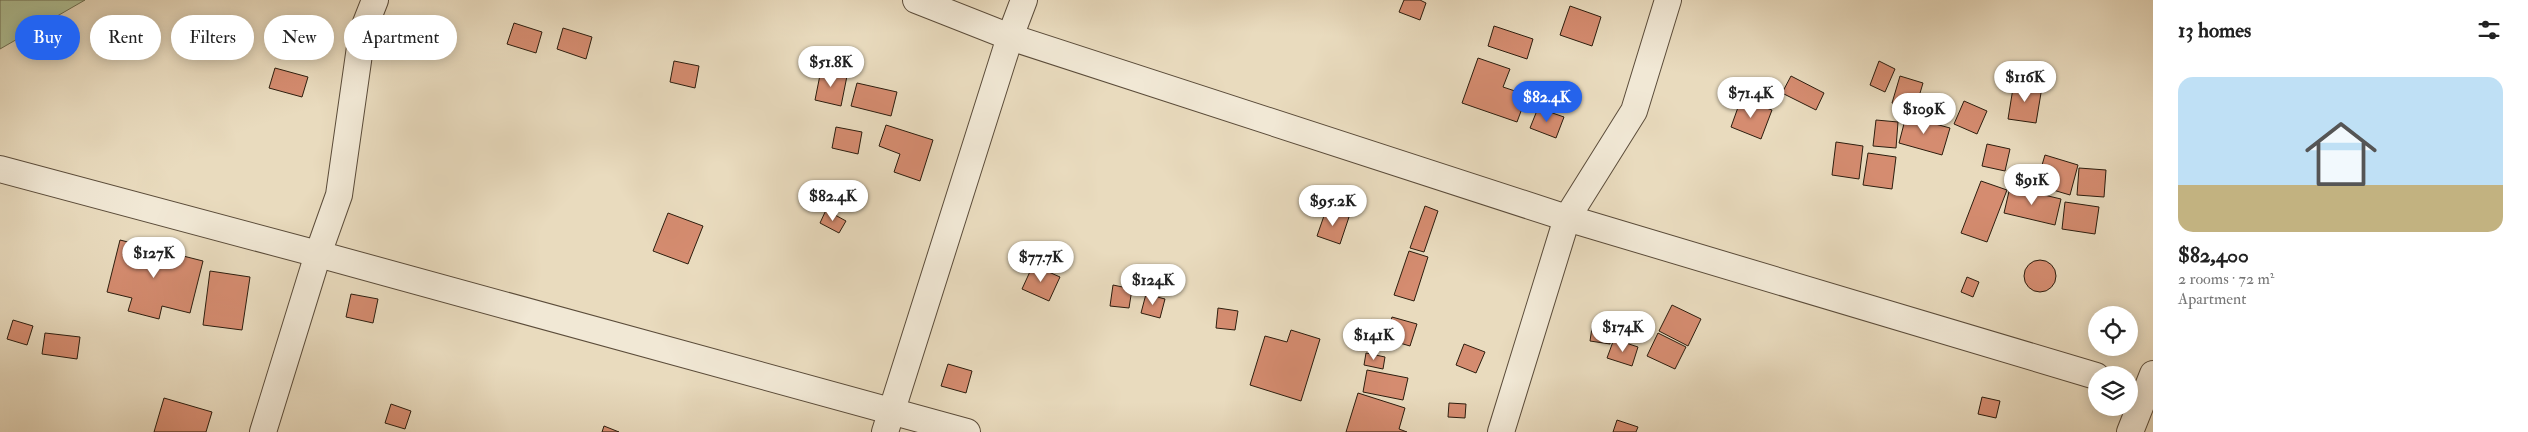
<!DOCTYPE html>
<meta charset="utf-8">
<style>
body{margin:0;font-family:"IM FELL Double Pica",serif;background:#f2f2f2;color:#222;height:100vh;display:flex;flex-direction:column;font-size:19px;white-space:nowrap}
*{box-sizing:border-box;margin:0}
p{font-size:16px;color:#767676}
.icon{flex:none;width:28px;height:28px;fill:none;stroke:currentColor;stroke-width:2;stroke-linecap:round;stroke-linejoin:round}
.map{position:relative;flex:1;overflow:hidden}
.drawer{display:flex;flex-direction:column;background:#fff;width:375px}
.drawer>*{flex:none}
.top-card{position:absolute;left:15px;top:15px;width:475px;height:45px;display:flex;gap:10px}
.tools{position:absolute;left:2088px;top:306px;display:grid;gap:10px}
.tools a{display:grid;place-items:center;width:50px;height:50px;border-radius:50%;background:#fff;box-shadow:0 2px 12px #0003;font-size:25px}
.price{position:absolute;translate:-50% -42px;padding:0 11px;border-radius:18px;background:#fff;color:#222;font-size:16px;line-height:32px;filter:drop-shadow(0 1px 2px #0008)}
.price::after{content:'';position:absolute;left:50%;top:30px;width:15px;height:11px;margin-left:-8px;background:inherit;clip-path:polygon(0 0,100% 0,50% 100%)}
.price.selected{background:#2563eb;color:#fff}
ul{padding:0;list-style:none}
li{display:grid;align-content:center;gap:10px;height:265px;padding:0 25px}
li+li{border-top:1px solid #e0e0e0}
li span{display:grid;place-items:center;height:155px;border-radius:15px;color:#555}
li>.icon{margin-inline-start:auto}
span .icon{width:90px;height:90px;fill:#fffc;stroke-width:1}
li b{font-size:21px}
h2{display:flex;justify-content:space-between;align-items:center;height:60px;padding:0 25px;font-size:21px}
.chip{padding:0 18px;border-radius:22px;background:#fff;box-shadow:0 2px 12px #0003;font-size:18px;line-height:45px}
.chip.selected{background:#2563eb;color:#fff}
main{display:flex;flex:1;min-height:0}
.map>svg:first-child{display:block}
.green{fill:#b0c196;stroke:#6e6f52}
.building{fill:#d58c70;stroke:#2c1d0e}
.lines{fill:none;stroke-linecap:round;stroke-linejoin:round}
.minor-casing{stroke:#5b4c3a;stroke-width:28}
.minor{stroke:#f1e8d5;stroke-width:26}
</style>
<main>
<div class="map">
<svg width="2153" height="432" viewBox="0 0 2153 432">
<rect width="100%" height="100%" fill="#e9dbbe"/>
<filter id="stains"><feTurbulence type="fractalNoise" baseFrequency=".004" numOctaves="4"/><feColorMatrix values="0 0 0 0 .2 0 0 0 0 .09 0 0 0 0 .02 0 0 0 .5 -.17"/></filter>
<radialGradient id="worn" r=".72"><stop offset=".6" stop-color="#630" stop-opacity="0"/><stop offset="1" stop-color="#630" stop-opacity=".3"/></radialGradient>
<path class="green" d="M0,0H85L0,49Z"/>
<g class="building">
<path d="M1404,0H1420L1426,3L1420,20L1399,12Z"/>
<path d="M1570,6L1601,17L1592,46L1560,35Z"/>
<path d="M514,23L542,32L536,53L507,44Z"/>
<path d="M1494,26L1533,39L1527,59L1488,46Z"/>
<path d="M563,28L592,37L586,59L557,49Z"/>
<path d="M1478,58L1510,69L1503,87L1527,95L1517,122L1462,103Z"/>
<path d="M674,61L699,66L695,88L670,82Z"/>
<path d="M1879,61L1895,69L1885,92L1870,85Z"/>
<path d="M275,68L308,77L302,97L269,88Z"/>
<path d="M821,70L847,76L841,106L815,100Z"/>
<path d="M1791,76L1824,93L1816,110L1782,93Z"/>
<path d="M1900,76L1923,83L1915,110L1892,103Z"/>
<path d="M2014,82L2042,87L2036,123L2008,119Z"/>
<path d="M857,83L897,92L891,116L851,106Z"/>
<path d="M1741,99L1772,110L1761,139L1731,127Z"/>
<path d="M1964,101L1987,111L1977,134L1954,124Z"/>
<path d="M1538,108L1564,117L1556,138L1530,128Z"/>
<path d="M1906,116L1950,128L1942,155L1899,143Z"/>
<path d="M1876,120L1898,122L1896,148L1873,146Z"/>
<path d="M886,125L933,140L920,181L894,172L900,154L879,146Z"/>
<path d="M836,127L862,132L858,154L832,148Z"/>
<path d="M1836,142L1863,146L1859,179L1832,175Z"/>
<path d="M1987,144L2010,149L2005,171L1982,166Z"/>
<path d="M1868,153L1896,157L1892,189L1863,185Z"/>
<path d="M2045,155L2078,165L2070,195L2036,185Z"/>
<path d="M2079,168L2106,170L2104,197L2077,195Z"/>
<path d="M1981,181L2007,190L1987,242L1961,233Z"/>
<path d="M2010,187L2061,199L2055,225L2004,213Z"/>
<path d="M2065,202L2099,207L2095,234L2062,229Z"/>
<path d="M1425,206L1438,211L1424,252L1410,248Z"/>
<path d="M826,210L846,221L839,233L820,223Z"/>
<path d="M1326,210L1349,217L1340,244L1317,236Z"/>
<path d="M668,213L703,226L688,264L653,251Z"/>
<path d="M120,240L203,261L190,313L162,306L159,319L128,311L132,298L107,292Z"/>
<path d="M1409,251L1428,257L1414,301L1394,295Z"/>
<circle cx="2040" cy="276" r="16"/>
<path d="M1033,265L1060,277L1049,301L1022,289Z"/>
<path d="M210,271L250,277L242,330L203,325Z"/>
<path d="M1967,277L1979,282L1973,297L1961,292Z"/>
<path d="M1113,285L1132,289L1129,308L1110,306Z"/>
<path d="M351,294L378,299L373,323L346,317Z"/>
<path d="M1146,294L1165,299L1160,318L1141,313Z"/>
<path d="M1672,305L1701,319L1688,346L1659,331Z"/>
<path d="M1218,308L1238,311L1235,330L1216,328Z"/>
<path d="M1392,317L1417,324L1410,346L1386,339Z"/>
<path d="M13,320L33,326L27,345L7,339Z"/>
<path d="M1593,321L1612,324L1610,344L1590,341Z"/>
<path d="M1291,330L1320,339L1301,401L1250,385L1265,336L1287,342Z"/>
<path d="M45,333L80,337L77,359L42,354Z"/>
<path d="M1658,333L1686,347L1675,369L1647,356Z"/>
<path d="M1614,339L1638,347L1632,366L1607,358Z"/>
<path d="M1464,344L1485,352L1476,373L1456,365Z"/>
<path d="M1366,353L1385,357L1383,369L1364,365Z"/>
<path d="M948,364L972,371L966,393L941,386Z"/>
<path d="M1367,370L1408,378L1403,400L1363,392Z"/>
<path d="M1358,393L1405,408L1399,429L1407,432H1346Z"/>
<path d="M1982,397L2000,401L1996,418L1978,414Z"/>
<path d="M164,398L212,412L206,432H154Z"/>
<path d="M1449,403L1466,404L1465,418L1448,417Z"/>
<path d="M391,404L411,411L405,429L385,423Z"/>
<path d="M1617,420L1638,427L1636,432H1613Z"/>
<path d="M604,426L619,432H602Z"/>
</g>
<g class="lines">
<g class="minor-casing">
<g id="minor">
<path d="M916,0L1010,37L1567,218L2096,376"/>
<path d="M0,169L318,254L967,432"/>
<path d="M263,432L318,254L339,195L362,33L375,0"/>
<path d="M885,432L1010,37L1024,0"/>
<path d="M1501,432L1567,218L1634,111L1668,0"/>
<path d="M2130,432L2153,374"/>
</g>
</g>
<use href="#minor" class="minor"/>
</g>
<rect width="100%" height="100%" filter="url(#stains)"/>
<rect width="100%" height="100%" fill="url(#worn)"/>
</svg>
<div class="tools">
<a><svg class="icon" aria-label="locate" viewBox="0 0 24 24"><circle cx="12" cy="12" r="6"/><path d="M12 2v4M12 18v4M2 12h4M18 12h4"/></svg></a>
<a><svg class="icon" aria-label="layers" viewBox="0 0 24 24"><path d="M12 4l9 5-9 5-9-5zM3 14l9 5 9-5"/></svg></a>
</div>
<b class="price" style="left:831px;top:88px">$51.8K</b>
<b class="price" style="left:2025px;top:103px">$116K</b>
<b class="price" style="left:1751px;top:119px">$71.4K</b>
<b class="price selected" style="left:1547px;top:123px">$82.4K</b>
<b class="price" style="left:1924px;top:135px">$109K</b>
<b class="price" style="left:2032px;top:206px">$91K</b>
<b class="price" style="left:833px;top:222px">$82.4K</b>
<b class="price" style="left:1333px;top:227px">$95.2K</b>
<b class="price" style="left:154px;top:279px">$127K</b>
<b class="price" style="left:1041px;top:283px">$77.7K</b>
<b class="price" style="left:1153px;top:306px">$124K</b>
<b class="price" style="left:1623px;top:353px">$174K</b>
<b class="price" style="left:1374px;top:361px">$141K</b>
<div class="top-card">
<a class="chip selected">Buy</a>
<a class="chip">Rent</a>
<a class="chip">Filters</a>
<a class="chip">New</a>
<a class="chip">Apartment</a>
</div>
</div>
<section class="drawer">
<h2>13 homes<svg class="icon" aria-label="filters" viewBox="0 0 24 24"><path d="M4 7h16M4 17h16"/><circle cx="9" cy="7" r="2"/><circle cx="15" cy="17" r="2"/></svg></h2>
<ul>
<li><span style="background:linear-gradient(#bfe0f5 70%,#c2b280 0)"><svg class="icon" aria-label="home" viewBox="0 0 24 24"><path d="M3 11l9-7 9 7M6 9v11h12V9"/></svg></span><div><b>$82,400</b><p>2 rooms · 72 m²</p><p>Apartment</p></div></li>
</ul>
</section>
</main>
